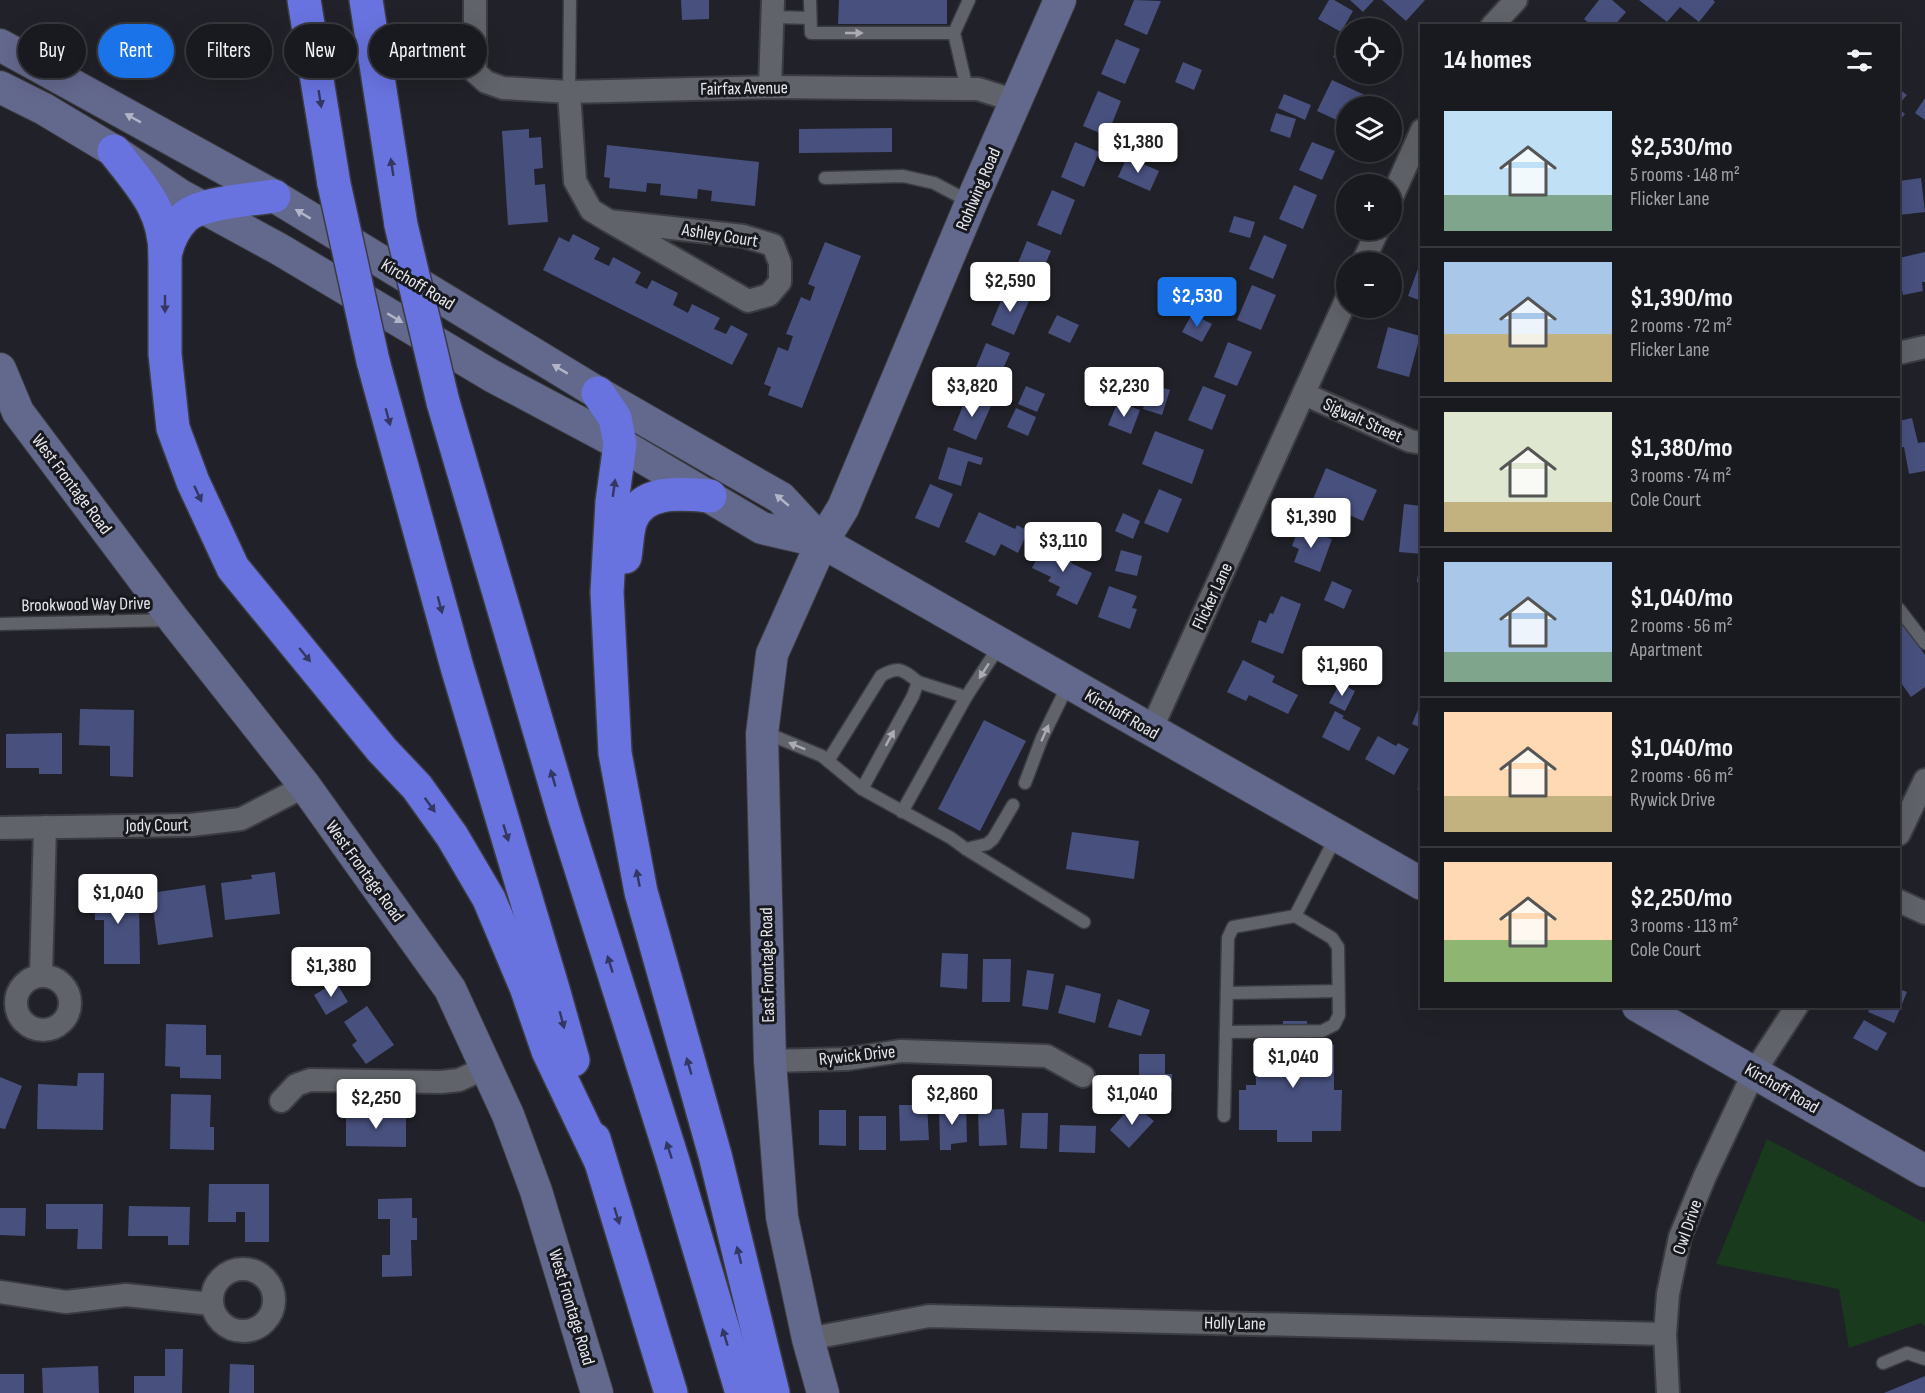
<!DOCTYPE html>
<meta charset="utf-8">
<style>
body{margin:0;font-family:"Sofia Sans Condensed",sans-serif;background:#222328;color:#f1f3f6;height:100vh;display:flex;flex-direction:column;font-size:22px;white-space:nowrap}
*{box-sizing:border-box;margin:0}
p{font-size:20px;color:#9fa1a4}
.icon{flex:none;width:33px;height:33px;fill:none;stroke:currentColor;stroke-width:2;stroke-linecap:round;stroke-linejoin:round}
.map{position:relative;flex:1;overflow:hidden}
.details{position:absolute;left:1420px;top:24px;width:480px;height:984px;display:flex;flex-direction:column;background:#191a1f;border-radius:0px;box-shadow:0 6px 24px #0002,0 0 0 2px #37383d}
.details>*{flex:none}
.guide{position:absolute;left:18px;top:24px;width:570px;height:54px;display:flex;gap:12px}
.buttons{position:absolute;left:1336px;top:18px;display:grid;gap:12px}
.buttons a{display:grid;place-items:center;width:66px;height:66px;border-radius:50%;background:#191a1f;box-shadow:0 6px 24px #0002,0 0 0 2px #37383d;font-size:30px}
.price{position:absolute;translate:-50% -51px;padding:0 14px;border-radius:6px;background:#fff;color:#222;font-size:20px;line-height:39px;filter:drop-shadow(0 2px 3px #0008)}
.price::after{content:'';position:absolute;left:50%;top:36px;width:18px;height:14px;margin-left:-9px;background:inherit;clip-path:polygon(0 0,100% 0,50% 100%)}
.price.selected{background:#1a73e8;color:#fff}
ul{padding:0;list-style:none}
li{display:flex;align-items:center;gap:18px;height:150px;padding:0 24px}
li+li{border-top:2px solid #37383d}
li span{display:grid;place-items:center;flex:none;width:168px;height:120px;border-radius:0px;color:#555}
li>.icon{margin-inline-start:auto}
span .icon{width:72px;height:72px;fill:#fffc;stroke-width:1}
li b{font-size:26px}
h2{display:flex;justify-content:space-between;align-items:center;height:72px;padding:0 24px;font-size:26px}
.chip{padding:0 21px;border-radius:27px;background:#191a1f;box-shadow:0 6px 24px #0002,0 0 0 2px #37383d;font-size:21px;line-height:54px}
.chip.selected{background:#1a73e8;color:#fff}
.map>svg:first-child{display:block}
.green{fill:#193a1d}
.building{fill:#48507e}
.lines{fill:none;stroke-linecap:round;stroke-linejoin:round}
.lane-casing{stroke:#3b3c41;stroke-width:15}
.street-casing{stroke:#3b3c41;stroke-width:26}
.secondary-casing{stroke:#3b3c41;stroke-width:34}
.highway-casing{stroke:#3b3c41;stroke-width:36}
.lane{stroke:#61636a;stroke-width:12}
.street{stroke:#61636a;stroke-width:22}
.secondary{stroke:#63688d;stroke-width:32}
.highway{stroke:#6873df;stroke-width:33}
.highway-bridge-casing{stroke:#3b3c41;stroke-width:36;stroke-linecap:butt}
.highway-bridge{stroke:#6873df;stroke-width:33}
.oneway{fill:#abacb2}
.oneway2{fill:#333862}
.oneway3{fill:#b2b5c7}
.labels{text-anchor:middle;stroke-width:6;stroke-linejoin:round;paint-order:stroke}
.street-label{font-size:18px;fill:#e7e8ed;stroke:#17191f}
</style>
<div class="map">
<svg width="1925" height="1393" viewBox="0 0 1925 1393">
<rect width="100%" height="100%" fill="#212229"/>
<path class="green" d="M1767,1139L1925,1223V1326L1921,1323L1849,1348L1839,1289L1716,1264Z"/>
<g class="building">
<path d="M681,0H709V19L682,20Z"/>
<path d="M839,0H947V24H838Z"/>
<path d="M1134,0L1161,1L1147,35L1124,25Z"/>
<path d="M1329,0H1334L1353,11L1341,32L1318,19Z"/>
<path d="M1350,0H1374L1363,12Z"/>
<path d="M1382,0H1425L1406,21Z"/>
<path d="M1599,0H1612L1626,12L1614,26H1592L1584,19Z"/>
<path d="M1639,0H1713L1715,2L1699,22L1680,7L1667,22Z"/>
<path d="M1347,33V65L1333,57Z"/>
<path d="M1116,39L1140,49L1125,84L1101,74Z"/>
<path d="M1183,62L1202,70L1194,90L1175,82Z"/>
<path d="M1362,74H1378L1374,80Z"/>
<path d="M1332,80L1367,96L1362,106H1347V113L1341,122L1317,111Z"/>
<path d="M1899,89L1907,95L1899,104Z"/>
<path d="M1098,91L1121,101L1107,136L1083,126Z"/>
<path d="M1284,94L1311,105L1305,120L1278,108Z"/>
<path d="M1925,98V120L1915,113Z"/>
<path d="M1899,109L1905,114L1899,121Z"/>
<path d="M1276,113L1296,119L1290,138L1270,131Z"/>
<path d="M892,128V152L799,153V129Z"/>
<path d="M1125,128L1144,136L1136,156L1116,147Z"/>
<path d="M529,129V138L541,137L543,168L534,169L535,185L545,184L548,222L508,225L502,131Z"/>
<path d="M1075,142L1099,152L1084,187L1061,177Z"/>
<path d="M1312,142L1335,151L1322,180L1299,170Z"/>
<path d="M607,145L759,162L755,206L711,201L712,191L698,189L697,199L660,195L661,184L647,183L646,192L609,188L610,178L604,177Z"/>
<path d="M1127,157L1159,171L1150,191L1118,177Z"/>
<path d="M1921,178L1925,212L1899,215V181Z"/>
<path d="M1294,185L1317,195L1303,229L1279,219Z"/>
<path d="M1052,190L1075,200L1061,235L1037,225Z"/>
<path d="M1234,216L1255,222L1250,238L1229,232Z"/>
<path d="M573,234L600,248L594,259L609,266L613,257L641,272L635,283L647,289L652,280L678,293L673,305L688,313L692,304L720,318L714,329L726,334L731,325L748,334L732,365L543,270L559,237L569,242Z"/>
<path d="M1264,235L1287,245L1273,279L1249,269Z"/>
<path d="M1027,241L1051,251L1036,285L1013,275Z"/>
<path d="M825,242L861,256L802,408L768,395L771,387L764,384L778,347L788,351L793,336L786,334L801,297L810,301L815,287L808,284Z"/>
<path d="M1925,252V282H1922L1923,291L1903,295L1899,276V258Z"/>
<path d="M1419,266L1422,267V301L1408,296Z"/>
<path d="M1252,285L1276,295L1261,330L1237,320Z"/>
<path d="M1005,291L1029,301L1014,335L991,325Z"/>
<path d="M1192,314L1212,324L1202,342L1182,332Z"/>
<path d="M1057,315L1079,325L1070,343L1048,333Z"/>
<path d="M1388,327L1420,336L1409,377L1377,368Z"/>
<path d="M1228,342L1252,352L1237,386L1214,377Z"/>
<path d="M986,343L1010,353L995,387L972,377Z"/>
<path d="M1144,382L1170,390L1162,415L1143,409L1146,398L1139,396Z"/>
<path d="M1026,386L1045,394L1037,412L1018,404Z"/>
<path d="M1203,386L1226,395L1212,430L1188,420Z"/>
<path d="M967,396L991,406L976,440L953,430Z"/>
<path d="M1118,402L1140,410L1131,434L1108,425Z"/>
<path d="M1016,408L1036,417L1028,436L1007,427Z"/>
<path d="M1912,418L1918,443L1925,442V471L1909,474L1904,447L1899,448V421Z"/>
<path d="M1155,431L1204,450L1192,484L1142,464Z"/>
<path d="M948,447L983,458L981,465L968,461L961,486L938,479Z"/>
<path d="M1326,468L1377,490L1363,521L1313,499Z"/>
<path d="M930,484L953,494L939,528L915,518Z"/>
<path d="M1159,489L1182,499L1168,533L1144,523Z"/>
<path d="M1404,504L1422,506V554L1399,552Z"/>
<path d="M979,512L1015,529L1017,525L1028,531L1018,553L1001,544L995,556L965,542Z"/>
<path d="M1123,513L1140,521L1133,539L1115,531Z"/>
<path d="M1299,527L1332,539L1320,572L1294,562L1299,549L1292,546Z"/>
<path d="M1056,545L1076,554L1071,563L1092,573L1077,605L1056,595L1060,587L1048,581L1051,577L1032,568L1043,547L1053,552Z"/>
<path d="M1121,550L1142,556L1137,576L1115,571Z"/>
<path d="M1420,557H1422V583L1417,582Z"/>
<path d="M1332,581L1352,590L1344,609L1324,600Z"/>
<path d="M1109,586L1137,596L1132,608L1137,609L1130,629L1098,617Z"/>
<path d="M1281,596L1301,604L1283,654L1251,642L1259,620L1266,623L1270,613L1273,614Z"/>
<path d="M1899,618L1925,655V687L1911,697L1899,680Z"/>
<path d="M1243,660L1275,676L1272,682L1298,695L1288,714L1249,695L1246,701L1227,692Z"/>
<path d="M1340,683L1355,691L1345,711L1329,703Z"/>
<path d="M1422,700V728L1412,724Z"/>
<path d="M80,709L134,710L133,777L110,776V746L79,745Z"/>
<path d="M1335,711L1344,716L1342,718L1361,728L1349,751L1322,737Z"/>
<path d="M984,720L1026,741L980,831L938,809Z"/>
<path d="M62,733V774H39V768H6V734Z"/>
<path d="M1378,736L1396,746L1398,743L1409,749L1394,775L1365,759Z"/>
<path d="M1422,780V792L1417,789Z"/>
<path d="M1072,832L1139,841L1134,879L1066,869Z"/>
<path d="M275,872L280,914L225,920L221,883L252,879L251,875Z"/>
<path d="M125,885V903H139L140,964H104V920H95L94,886Z"/>
<path d="M205,885L213,937L158,945L151,893Z"/>
<path d="M942,953L968,954L967,989L940,987Z"/>
<path d="M983,959H1011L1010,1002H982Z"/>
<path d="M1027,970L1054,974L1048,1010L1022,1006Z"/>
<path d="M336,982L348,1002L326,1015L314,995Z"/>
<path d="M1066,985L1101,994L1095,1023L1058,1013Z"/>
<path d="M1899,989L1907,992L1894,1023L1868,1012L1871,1006H1899Z"/>
<path d="M1118,999L1150,1010L1141,1036L1108,1027Z"/>
<path d="M367,1006L394,1045L366,1064L352,1045L357,1041L344,1022Z"/>
<path d="M1864,1020L1887,1033L1877,1051L1853,1038Z"/>
<path d="M1283,1021H1307V1045H1334V1090H1342L1341,1131H1312V1142H1277V1130H1239V1090H1246V1085H1256L1255,1045H1283Z"/>
<path d="M166,1024L206,1025V1055H221V1079L180,1078V1067L165,1066Z"/>
<path d="M1139,1054H1165V1074H1172V1092H1139Z"/>
<path d="M78,1073H104L103,1130L37,1129L38,1084L77,1086Z"/>
<path d="M0,1077L22,1086L5,1129L0,1128Z"/>
<path d="M171,1094L211,1095L210,1127H214V1150L170,1149Z"/>
<path d="M1133,1104L1154,1121L1129,1148L1110,1130Z"/>
<path d="M899,1105H927L929,1140L900,1141Z"/>
<path d="M966,1105L967,1142L951,1144V1150H940L939,1106Z"/>
<path d="M1004,1109L1007,1145L979,1146L978,1110Z"/>
<path d="M819,1110H846V1146L819,1145Z"/>
<path d="M346,1112L406,1114V1147L346,1146Z"/>
<path d="M1022,1113H1048L1047,1149L1020,1148Z"/>
<rect x="859" y="1116" width="27" height="34"/>
<path d="M1060,1125L1096,1126L1095,1153L1059,1152Z"/>
<path d="M209,1184H269V1242H245V1212H236V1222H208Z"/>
<path d="M412,1198V1218H417V1240H411L412,1276L382,1277V1255H390V1219H378V1199Z"/>
<path d="M46,1204H103L102,1249H77L78,1229H46Z"/>
<path d="M129,1206L190,1207L189,1245H168V1236H128Z"/>
<path d="M0,1208H26L25,1236L0,1235Z"/>
<path d="M165,1349H183L182,1393H134V1376H165Z"/>
<path d="M230,1364L254,1365V1393H229Z"/>
<path d="M98,1366L99,1393H43L42,1368Z"/>
<rect x="0" y="1374" width="24" height="19"/>
<path d="M1925,1376V1393H1884Z"/>
</g>
<g class="lines">
<g class="lane-casing">
<g id="lane">
<path d="M810,0L811,33H954L967,89"/>
<path d="M773,17L810,18"/>
<path d="M954,33L969,0"/>
<path d="M569,92L570,0"/>
<path d="M825,178L903,176L934,183L970,202"/>
<path d="M1899,609L1925,643"/>
<path d="M0,624L170,620"/>
<path d="M918,682L966,697"/>
<path d="M763,734L776,737L822,756L862,789L951,838L966,849L987,844L993,839L1013,805"/>
<path d="M828,761L881,676C898,666 903,669 918,682L913,696L862,789"/>
<path d="M1025,783L1042,738L1069,683"/>
<path d="M902,812L966,697L1000,645"/>
<path d="M966,849L1084,922"/>
<path d="M1227,993L1338,991"/>
<path d="M1226,1032L1322,1031L1334,1025L1339,1015L1338,947L1332,938L1295,916"/>
<path d="M1224,1116L1228,938L1233,927L1295,916L1336,837"/>
<path d="M1883,1363L1907,1353L1925,1359"/>
</g>
</g>
<g class="street-casing">
<g id="street">
<path d="M475,0V72L486,82L503,88L569,92L770,87L967,89H978L1016,101"/>
<path d="M1492,26L1516,0"/>
<path d="M770,87L773,0"/>
<path d="M569,92L575,181L591,210L609,221L748,301L769,295L780,282V263L773,245L743,236L609,221"/>
<path d="M1392,197L1422,130"/>
<path d="M1363,262L1378,230"/>
<path d="M1899,353L1925,347"/>
<path d="M1304,394L1410,441L1422,443"/>
<path d="M1151,730L1347,298"/>
<path d="M0,828L191,825L241,819L305,786"/>
<path d="M1899,834L1925,780"/>
<path d="M1899,901L1925,913"/>
<path d="M41,976L45,827"/>
<circle cx="43" cy="1003" r="27"/>
<path d="M770,1061L847,1059L901,1051L1047,1056L1083,1076"/>
<path d="M281,1101L296,1085L310,1080L441,1082L459,1080L487,1067"/>
<circle cx="243" cy="1300" r="31"/>
<path d="M0,1292L66,1302L126,1295L211,1304"/>
<path d="M808,1339L929,1316L1665,1334"/>
<path d="M1668,1393L1665,1334L1668,1294L1680,1237L1705,1176L1754,1072L1797,1006"/>
</g>
</g>
<g class="secondary-casing">
<g id="secondary">
<path d="M0,45L274,196L598,393L781,498L822,542"/>
<path d="M0,87L44,109L114,151L180,195L279,249L492,376L620,444L762,528L822,542L1422,884"/>
<path d="M0,369L18,412L174,620L305,786L450,989L508,1115L536,1191L597,1393"/>
<path d="M1638,1006L1925,1171"/>
<path d="M823,1393L808,1339L782,1217L770,1061L762,734L772,654L822,542L843,508L971,203L1060,0"/>
</g>
</g>
<g class="highway-casing">
<g id="highway">
<path d="M304,0L334,184"/>
<path d="M366,0L401,225"/>
<path d="M114,151C141,186 165,209 165,255"/>
<path d="M274,196C251,200 200,202 184,218C174,228 168,242 165,255V354L173,428L193,482L233,568L382,750L417,787L452,836L489,899L526,987L548,1051L600,1160"/>
<path d="M373,361L457,667L553,989L573,1060"/>
<path d="M598,393L615,418L620,444L612,502L607,592L615,753L641,892L715,1155L773,1393"/>
<path d="M443,402L565,818L673,1161L742,1393"/>
<path d="M625,557C627,545 627,530 631,520C643,488 684,494 710,496"/>
<path d="M594,1139L671,1393"/>
</g>
</g>
<use href="#lane" class="lane"/>
<use href="#street" class="street"/>
<use href="#secondary" class="secondary"/>
<use href="#highway" class="highway"/>
<g class="highway-bridge-casing">
<g id="highway-bridge">
<path d="M334,184L373,361"/>
<path d="M401,225L443,402"/>
</g>
</g>
<use href="#highway-bridge" class="highway-bridge"/>
</g>
<defs><path id="oneway-solid" d="M-6-.8H1V-3.2L6.5 0L1 3.2V.8H-6Z" transform="scale(1.5)"/></defs>
<g class="oneway">
<use href="#oneway-solid" transform="translate(854 33)"/>
<use href="#oneway-solid" transform="translate(984 671) rotate(123)"/>
<use href="#oneway-solid" transform="translate(1045 733) rotate(-66)"/>
<use href="#oneway-solid" transform="translate(890 738) rotate(-61)"/>
<use href="#oneway-solid" transform="translate(797 746) rotate(-158)"/>
</g>
<g class="oneway2">
<use href="#oneway-solid" transform="translate(320 99) rotate(81)"/>
<use href="#oneway-solid" transform="translate(392 167) rotate(-99)"/>
<use href="#oneway-solid" transform="translate(165 304) rotate(90)"/>
<use href="#oneway-solid" transform="translate(388 417) rotate(75)"/>
<use href="#oneway-solid" transform="translate(614 488) rotate(-82)"/>
<use href="#oneway-solid" transform="translate(198 494) rotate(65)"/>
<use href="#oneway-solid" transform="translate(440 605) rotate(75)"/>
<use href="#oneway-solid" transform="translate(305 655) rotate(51)"/>
<use href="#oneway-solid" transform="translate(553 778) rotate(-106)"/>
<use href="#oneway-solid" transform="translate(430 805) rotate(54)"/>
<use href="#oneway-solid" transform="translate(506 833) rotate(73)"/>
<use href="#oneway-solid" transform="translate(638 878) rotate(-101)"/>
<use href="#oneway-solid" transform="translate(610 964) rotate(-107)"/>
<use href="#oneway-solid" transform="translate(562 1020) rotate(75)"/>
<use href="#oneway-solid" transform="translate(689 1066) rotate(-106)"/>
<use href="#oneway-solid" transform="translate(669 1150) rotate(-108)"/>
<use href="#oneway-solid" transform="translate(617 1216) rotate(73)"/>
<use href="#oneway-solid" transform="translate(739 1255) rotate(-104)"/>
<use href="#oneway-solid" transform="translate(725 1337) rotate(-107)"/>
</g>
<g class="oneway3">
<use href="#oneway-solid" transform="translate(133 118) rotate(-151)"/>
<use href="#oneway-solid" transform="translate(303 214) rotate(-149)"/>
<use href="#oneway-solid" transform="translate(395 318) rotate(31)"/>
<use href="#oneway-solid" transform="translate(560 369) rotate(-149)"/>
<use href="#oneway-solid" transform="translate(782 500) rotate(-140)"/>
</g>
<g class="labels">
<g class="street-label">
<text transform="translate(744 88) rotate(-1)" y="6">Fairfax Avenue</text>
<text transform="translate(978 189) rotate(-67)" y="6">Rohlwing Road</text>
<text transform="translate(720 235) rotate(9)" y="6">Ashley Court</text>
<text transform="translate(418 284) rotate(31)" y="6">Kirchoff Road</text>
<text transform="translate(1363 420) rotate(24)" y="6">Sigwalt Street</text>
<text transform="translate(72 484) rotate(53)" y="6">West Frontage Road</text>
<text transform="translate(1212 596) rotate(-65)" y="6">Flicker Lane</text>
<text transform="translate(86 604) rotate(-1)" y="6">Brookwood Way Drive</text>
<text transform="translate(1122 714) rotate(30)" y="6">Kirchoff Road</text>
<text transform="translate(157 825) rotate(-1)" y="6">Jody Court</text>
<text transform="translate(365 871) rotate(54)" y="6">West Frontage Road</text>
<text transform="translate(767 965) rotate(-91)" y="6">East Frontage Road</text>
<text transform="translate(857 1055) rotate(-6)" y="6">Rywick Drive</text>
<text transform="translate(1782 1088) rotate(30)" y="6">Kirchoff Road</text>
<text transform="translate(1687 1227) rotate(-71)" y="6">Owl Drive</text>
<text transform="translate(572 1307) rotate(73)" y="6">West Frontage Road</text>
<text transform="translate(1235 1323) rotate(1)" y="6">Holly Lane</text>
</g>
</g>
</svg>
<div class="buttons">
<a><svg class="icon" aria-label="locate" viewBox="0 0 24 24"><circle cx="12" cy="12" r="6"/><path d="M12 2v4M12 18v4M2 12h4M18 12h4"/></svg></a>
<a><svg class="icon" aria-label="layers" viewBox="0 0 24 24"><path d="M12 4l9 5-9 5-9-5zM3 14l9 5 9-5"/></svg></a>
<a>+</a>
<a>−</a>
</div>
<b class="price" style="left:1138px;top:174px">$1,380</b>
<b class="price" style="left:1010px;top:313px">$2,590</b>
<b class="price selected" style="left:1197px;top:328px">$2,530</b>
<b class="price" style="left:972px;top:418px">$3,820</b>
<b class="price" style="left:1124px;top:418px">$2,230</b>
<b class="price" style="left:1311px;top:549px">$1,390</b>
<b class="price" style="left:1063px;top:573px">$3,110</b>
<b class="price" style="left:1342px;top:697px">$1,960</b>
<b class="price" style="left:118px;top:925px">$1,040</b>
<b class="price" style="left:331px;top:998px">$1,380</b>
<b class="price" style="left:1293px;top:1089px">$1,040</b>
<b class="price" style="left:952px;top:1126px">$2,860</b>
<b class="price" style="left:1132px;top:1126px">$1,040</b>
<b class="price" style="left:376px;top:1130px">$2,250</b>
<div class="guide">
<a class="chip">Buy</a>
<a class="chip selected">Rent</a>
<a class="chip">Filters</a>
<a class="chip">New</a>
<a class="chip">Apartment</a>
</div>
<section class="details">
<h2>14 homes<svg class="icon" aria-label="filters" viewBox="0 0 24 24"><path d="M4 7h16M4 17h16"/><circle cx="9" cy="7" r="2"/><circle cx="15" cy="17" r="2"/></svg></h2>
<ul>
<li><span style="background:linear-gradient(#bfe0f5 70%,#7fa58c 0)"><svg class="icon" aria-label="home" viewBox="0 0 24 24"><path d="M3 11l9-7 9 7M6 9v11h12V9"/></svg></span><div><b>$2,530/mo</b><p>5 rooms · 148 m²</p><p>Flicker Lane</p></div></li>
<li><span style="background:linear-gradient(#a9c7e8 60%,#c2b280 0)"><svg class="icon" aria-label="home" viewBox="0 0 24 24"><path d="M3 11l9-7 9 7M6 9v11h12V9"/></svg></span><div><b>$1,390/mo</b><p>2 rooms · 72 m²</p><p>Flicker Lane</p></div></li>
<li><span style="background:linear-gradient(#dfe7d0 75%,#c2b280 0)"><svg class="icon" aria-label="home" viewBox="0 0 24 24"><path d="M3 11l9-7 9 7M6 9v11h12V9"/></svg></span><div><b>$1,380/mo</b><p>3 rooms · 74 m²</p><p>Cole Court</p></div></li>
<li><span style="background:linear-gradient(#a9c7e8 75%,#7fa58c 0)"><svg class="icon" aria-label="home" viewBox="0 0 24 24"><path d="M3 11l9-7 9 7M6 9v11h12V9"/></svg></span><div><b>$1,040/mo</b><p>2 rooms · 56 m²</p><p>Apartment</p></div></li>
<li><span style="background:linear-gradient(#ffd9b3 70%,#c2b280 0)"><svg class="icon" aria-label="home" viewBox="0 0 24 24"><path d="M3 11l9-7 9 7M6 9v11h12V9"/></svg></span><div><b>$1,040/mo</b><p>2 rooms · 66 m²</p><p>Rywick Drive</p></div></li>
<li><span style="background:linear-gradient(#ffd9b3 65%,#8fb573 0)"><svg class="icon" aria-label="home" viewBox="0 0 24 24"><path d="M3 11l9-7 9 7M6 9v11h12V9"/></svg></span><div><b>$2,250/mo</b><p>3 rooms · 113 m²</p><p>Cole Court</p></div></li>
</ul>
</section>
</div>
